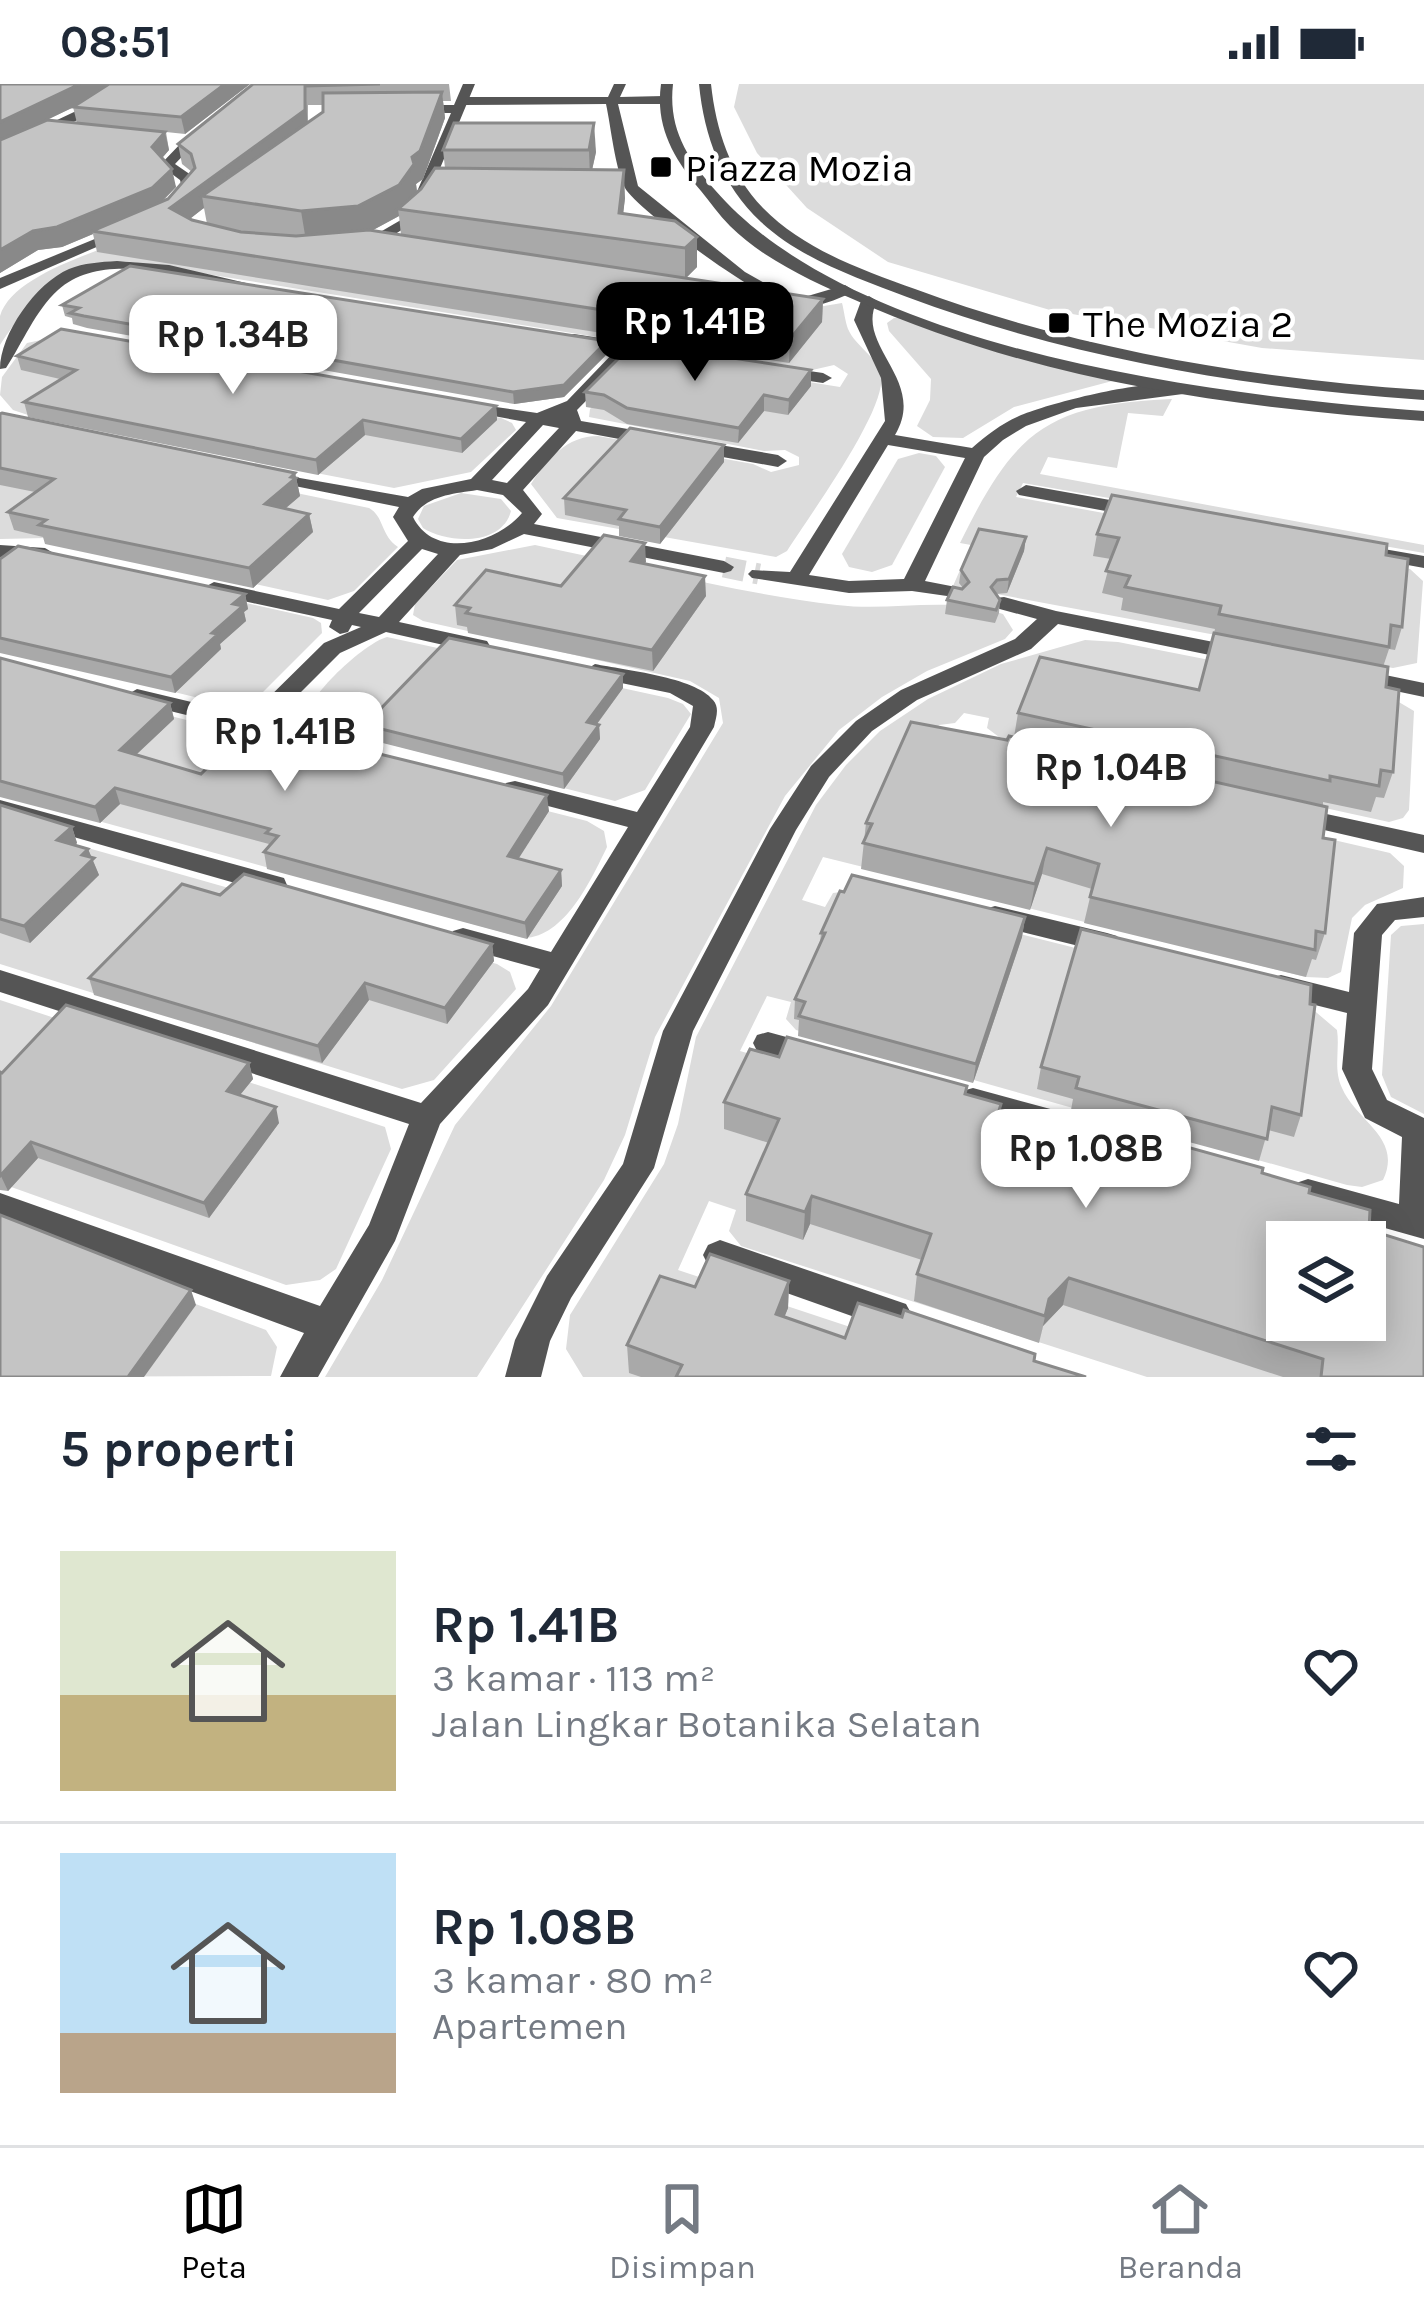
<!DOCTYPE html>
<html lang="id">
<meta charset="utf-8">
<style>
body{margin:0;font-family:Karla,sans-serif;background:#f6f6f7;color:#1f2937;height:100vh;display:flex;flex-direction:column;font-size:45px;white-space:nowrap}
*{box-sizing:border-box;margin:0}
p{font-size:39px;color:#747a83}
.icon{flex:none;width:66px;height:66px;fill:none;stroke:currentColor;stroke-width:2;stroke-linecap:round;stroke-linejoin:round}
.map{position:relative;height:1293px;overflow:hidden}
.drawer{display:flex;flex-direction:column;background:#fff;flex:1}
.drawer>*{flex:none}
.controls{position:absolute;left:1266px;top:1137px;display:grid;gap:24px}
.controls a{display:grid;place-items:center;width:120px;height:120px;border-radius:0px;background:#fff;box-shadow:0 6px 30px #0003;font-size:60px}
.price{position:absolute;translate:-50% -102px;padding:0 27px;border-radius:24px;background:#fff;color:#222;font-size:39px;line-height:78px;filter:drop-shadow(0 3px 6px #0008)}
.price::after{content:'';position:absolute;left:50%;top:72px;width:36px;height:27px;margin-left:-18px;background:inherit;clip-path:polygon(0 0,100% 0,50% 100%)}
.price.current{background:#000;color:#fff}
ul{padding:0;list-style:none}
li{display:flex;align-items:center;gap:36px;height:300px;padding:0 60px}
li+li{border-top:3px solid #e0e1e3}
li span{display:grid;place-items:center;flex:none;width:336px;height:240px;border-radius:0px;color:#555}
li>.icon{margin-inline-start:auto}
span .icon{width:144px;height:144px;fill:#fffc;stroke-width:1}
li b{font-size:51px}
h2{display:flex;justify-content:space-between;align-items:center;height:144px;padding:0 60px;font-size:51px}
.status{display:flex;justify-content:space-between;align-items:center;height:84px;padding:0 60px;background:#fff;direction:ltr}
.status svg{height:33px;fill:currentColor}
.dock{display:flex;justify-content:space-around;align-items:center;height:168px;border-top:3px solid #e0e1e3;background:#fff;font-size:33px;color:#747a83}
.dock a{display:grid;justify-items:center;gap:6px}
.dock .current{color:#000}
.map>svg:first-child{display:block}
.green{fill:#dcdcdc;fill-rule:evenodd}
.lines{fill:none;stroke-linecap:round;stroke-linejoin:round}
.minor-tunnel{stroke:#d9d9d9;stroke-width:21;stroke-dasharray:21 10;stroke-linecap:butt}
.service{fill:#555;fill-rule:evenodd}
.minor{fill:#555;fill-rule:evenodd}
.tertiary{fill:#555;fill-rule:evenodd}
.wall{fill:#a9a9a9;fill-rule:evenodd}
.shaded-wall{fill:#898989}
.building{fill:#c4c4c4;stroke:#898989;stroke-width:3;fill-rule:evenodd}
.poi-dot{fill:#000;stroke:#fff;stroke-width:4.5}
.labels{text-anchor:middle;stroke-width:9;stroke-linejoin:round;paint-order:stroke}
.far-poi-label{font-size:39px;fill:#000;stroke:#fff;text-anchor:start}
</style>
<div class="status"><b>08:51</b><svg viewBox="0 0 49 12"><path d="M0 12V9h3v3zM5 12V6h3v6zM10 12V3h3v9zM15 12V0h3v12zM26 1h20v11H26zM47 4h2v5h-2z"/></svg></div>
<div class="map">
<svg width="1424" height="1293" viewBox="0 0 1424 1293">
<rect width="100%" height="100%" fill="#fff"/>
<g class="green">
<path d="M739,0H1424V276L1262,264L1050,226L888,178L807,124L757,69L734,23Z"/>
<path d="M133,153L806,225L842,219C844,226 845,237 848,245C856,263 878,273 881,292C887,326 807,435 787,467L776,473L557,434L531,400C547,375 567,352 598,352L753,380L771,388L799,381V373L785,366L764,367L589,333L590,325L635,278L660,274L840,303L848,290L834,281L808,287L125,177C51,182 39,204 0,261C0,253 0,239 0,232C12,191 97,168 133,153Z"/>
<path d="M894,234H908L1116,296L1014,323L963,354L933,353L917,342L930,316L931,295L889,247L887,239Z"/>
<path d="M55,253L501,334L512,339L516,346L471,388L394,404L43,336L13,326L0,311L2,293L27,259Z"/>
<path d="M1172,315L1163,332L1128,329L1117,384L1048,373L1040,390L1424,461V469L1023,399L1016,413L1410,485L1423,497L1417,579L1393,584L953,502L971,461L960,459C1014,349 1045,320 1172,315Z"/>
<path d="M0,348L369,424C384,432 381,452 398,463L354,507L328,516L46,454L0,455Z"/>
<path d="M919,369L936,372L945,383L892,481L872,488L849,483L842,470L898,375Z"/>
<path d="M461,409L501,415L511,427C502,462 448,460 423,444L418,435L424,422Z"/>
<path d="M535,461C633,481 739,510 837,521C894,528 947,511 1003,530L1013,546L1005,555L927,587L882,613L839,646L785,712L655,953L625,1051L604,1096L477,1293H325L382,1196L455,1041L551,922L723,639L719,614L690,597L423,537L413,531L415,520L457,476Z"/>
<path d="M25,469L313,534L321,539L322,549L258,613L232,622L0,566V471Z"/>
<path d="M387,553L668,614L683,620L691,630L645,706L615,717L305,639C302,616 364,559 387,553Z"/>
<path d="M1085,556L1118,558L1387,611L1414,627L1409,726L1403,734L1389,738L999,653L987,644L989,634L964,629L955,639L939,641L929,662L1390,769L1404,782L1403,804L1365,821L1352,834L1341,888L1328,894L1306,893L823,773L802,816L825,823L833,809L849,807L1310,923L1337,946C1340,966 1333,985 1342,1004C1357,1038 1403,1054 1383,1096L1362,1103L1347,1101L796,946L786,935L791,918L767,912L740,967L1424,1164V1293H1147L741,1162L729,1147L736,1126L709,1117L678,1186L1001,1293H583L566,1265L570,1231L664,1080L678,1040L696,953L816,721L846,681L880,647L928,615L1001,580ZM1287,1158H1365V1236H1287Z"/>
<path d="M0,589L587,737L604,747L607,763C591,796 565,853 524,854L0,710Z"/>
<path d="M0,739L497,880L510,888L516,905L434,996L402,1005L32,890L0,880Z"/>
<path d="M1424,840V1030L1391,1013L1382,991L1391,851L1401,842Z"/>
<path d="M0,916L385,1043L391,1065L336,1185L320,1196L286,1201L0,1099Z"/>
<path d="M0,1148L266,1246L277,1263L271,1292L0,1293Z"/>
</g>
<g class="lines">
<path class="minor-tunnel" d="M724,483L759,490"/>
<path class="service" d="M614,0H626L620,13L664,12L670,16L664,20H618L638,102L745,188L794,216V222C771,224 636,125 625,104C615,84 611,43 606,20L462,21L456,17L462,13H608Z"/>
<g class="minor">
<path d="M118,0H132L82,34L0,72V63L74,28Z"/>
<path d="M463,0H475L419,135L373,164H363V158L406,133L451,29H412L406,25L412,21H454Z"/>
<path d="M184,56L195,59L175,80L191,91L196,103L175,124L168,120L182,103L180,96L160,81Z"/>
<path d="M119,145L131,148L0,205V194Z"/>
<path d="M117,177L169,181L246,199L238,204C185,194 103,165 58,206C35,227 23,258 6,284L0,285C0,250 36,199 69,185C84,179 100,178 117,177Z"/>
<path d="M845,201L853,206L851,209C830,218 804,230 784,219Z"/>
<path d="M869,212L877,217C854,262 928,296 895,351L972,364C987,351 1001,340 1019,332C1049,319 1167,288 1192,305L1183,310L1076,324L1026,342L1003,356L984,373L925,497L961,504L964,509L961,514L912,507L849,509L752,494L748,490L752,486L790,488L885,337L881,294L854,236L861,217ZM888,361L965,374L904,495L849,497L809,491Z"/>
<path d="M574,250L665,264V272L633,269L577,326L581,337L657,350L666,356L657,362L576,347L523,406L542,430L534,440L724,477L734,483L731,487L724,489L524,450L492,465L460,471L399,538L487,557L490,562L487,567L479,569L386,548L340,569L272,637L351,656L354,661L342,669L129,617L125,612L137,605L250,632L324,559L361,543L352,541L348,548L340,550L329,543L332,536L206,509L203,504L214,498L339,525L408,457L393,433L399,423L260,395V387L408,413L422,405L471,395L526,338L461,326V318L537,329L567,317L616,266L568,259V251ZM543,341L559,344L507,399L492,396ZM477,406L503,411L522,429C496,460 434,476 413,433C427,411 453,410 477,406ZM422,465L438,470L379,533L359,529Z"/>
<path d="M782,283L823,289L832,294L823,299L776,292L773,288Z"/>
<path d="M691,356L778,371L787,377L778,383L684,366V358Z"/>
<path d="M1026,401L1138,421L1148,427L1138,433L1019,411L1016,407Z"/>
<path d="M1355,460L1424,472V484L1348,470L1345,466L1348,462Z"/>
<path d="M0,461L45,464L55,470L45,476L0,473Z"/>
<path d="M1004,513L1056,527L1239,563L1250,570L1239,577L1058,540L1031,565L917,616L872,647L829,693L796,746L693,947L654,1084L571,1214L550,1257L541,1293H505L515,1256L547,1192L623,1080L663,947L770,745L811,682L856,637L901,606L1015,555L1037,535L996,524L993,519L996,514Z"/>
<path d="M595,580C624,586 695,593 713,616C720,624 716,633 714,643L548,921L440,1040L395,1157L318,1293H280L304,1249L0,1137V1109L320,1222L369,1141L409,1040L0,908V886L421,1019L528,905L540,885L453,861L449,854L453,847L463,844L551,868L628,743L506,711L502,705L506,699L515,697L637,728L690,643L693,622L670,609L587,592L584,587Z"/>
<path d="M1356,585L1424,599V613L1348,597L1345,592L1348,587Z"/>
<path d="M0,716L284,794L287,801L284,808L274,810L0,732Z"/>
<path d="M1294,723L1424,751V769L1285,737L1281,731Z"/>
<path d="M1424,813V833L1395,836L1382,851L1372,985L1387,1016L1424,1034V1155L1296,1119L1292,1109L1296,1099L1308,1095L1399,1120L1402,1053L1365,1034L1342,985L1347,929L1271,910L1267,902L1271,894L1281,891L1349,908L1354,849L1377,820Z"/>
<path d="M995,822L1107,849L1117,852L1121,859L1117,866L1107,869L985,839L981,832L985,825Z"/>
<path d="M768,948L823,963L827,971L823,979L812,983L757,967L753,959L757,951Z"/>
<path d="M973,1004L1095,1037L1106,1041L1111,1050L1106,1059L1095,1063L962,1025L957,1016L962,1007Z"/>
<path d="M720,1156L906,1220L912,1231L906,1242L894,1247L708,1181L703,1171L708,1161Z"/>
</g>
<g class="tertiary">
<path d="M661,0H673C668,44 687,74 715,106C855,268 1219,312 1424,327V337C1231,324 1033,296 855,216C813,198 763,175 730,142C719,131 710,118 701,107C674,75 655,43 661,0Z"/>
<path d="M699,0H711C716,46 730,90 763,124C803,165 862,186 915,205C1080,266 1249,294 1424,306V316C1247,304 1074,275 907,213C857,194 801,175 761,138C722,102 704,52 699,0Z"/>
</g>
</g>
<g class="wall">
<path d="M0,0H250L185,50L166,48L169,66L162,74L176,103L163,117L168,115L192,88L182,80L178,60L253,0H449L451,17H443L445,34L423,95L416,100L417,108L445,84L443,66L454,39L596,68L592,86L625,114L623,129L675,137L697,183L686,194L823,215L822,238L789,279L97,168L93,150L62,163L38,166L0,189ZM308,21H323V28L308,38ZM73,23L77,39L37,41ZM204,124L207,140L190,135L202,125ZM399,132L401,151L373,146Z"/>
<path d="M62,221L608,269L564,313L514,320L87,244L73,240L72,234L65,232Z"/>
<path d="M17,272L496,322L497,336L462,369L365,351L318,391L28,333L24,318L60,295L21,286Z"/>
<path d="M811,302L788,331L764,327L738,359L627,340L604,326L586,323L585,308Z"/>
<path d="M0,330L295,389L300,412L285,425L309,430L313,448L253,504L45,460L43,453L14,446L8,428L35,408L0,401Z"/>
<path d="M724,378L660,460L619,452V442L565,431L564,414Z"/>
<path d="M1097,450L1386,471L1402,543L1395,566L1389,565L1383,583L1393,688L1384,714L1376,713L1371,728L1323,718L1325,849L1316,876L1312,875L1306,893L1084,839L1092,805L1042,790L1030,826L861,785L866,739L1014,653L1018,629L1199,606L1215,545L1121,526L1123,514L1102,509L1111,475L1093,472Z"/>
<path d="M1026,453L1024,467L1007,509L996,510L1000,516L999,529L995,539L945,530L947,516L963,504L959,499L961,486Z"/>
<path d="M645,459V480L706,512L653,587L468,549L467,543L457,541L455,521L561,502Z"/>
<path d="M0,475L245,510L248,525L244,528L246,537L220,560L221,565L175,609L0,569Z"/>
<path d="M0,574L170,619L174,635L136,671L201,690L254,664L549,727L518,774L561,786L562,802L527,855L267,785L264,768L269,760L150,728L120,720L100,739L0,713Z"/>
<path d="M623,604L597,640L599,641L600,655L564,705L367,655L365,641Z"/>
<path d="M0,721L72,743L77,759L75,761L88,765L99,791L30,859L0,849Z"/>
<path d="M220,811L492,860L494,877L447,940L369,916L322,979L94,911L89,894Z"/>
<path d="M1025,833L1022,853L973,999L798,952L799,936L794,935L795,915L820,859L821,849Z"/>
<path d="M1081,845L1301,1031L1294,1053L1268,1046L1259,1077L1071,1026L1073,1015L1037,1005L1041,983Z"/>
<path d="M779,973L966,1010L1001,1020L998,1038L1061,1056L1262,1089L1309,1109L1369,1146L1424,1293H1283L1063,1221L1043,1242L1039,1259L914,1217L917,1190L922,1176L810,1140L803,1156L746,1137V1110L769,1059L724,1045V1018Z"/>
<path d="M249,979L253,995L240,1011L279,1039L209,1134L38,1074L8,1107L0,1106V988Z"/>
<path d="M789,1197L788,1224L784,1233L845,1254L1034,1277L1086,1293H641L629,1289L627,1261L695,1203Z"/>
</g>
<g class="shaded-wall">
<path d="M80,0H111L72,24L0,58V38Z"/>
<path d="M225,0H250L185,50L181,33Z"/>
<path d="M305,2L308,45L202,112L204,124L175,146L170,124Z"/>
<path d="M442,8L445,34L423,95L416,100L417,108L398,125L399,132L362,152L306,157L301,127L412,73Z"/>
<path d="M594,39L596,68L590,95L589,66Z"/>
<path d="M165,48L169,66L156,81L152,63Z"/>
<path d="M172,85L176,103L156,123L92,147L93,150L62,163L38,166L0,189V166L33,147Z"/>
<path d="M624,86L625,114L620,158L619,129Z"/>
<path d="M697,153V183L685,195V164Z"/>
<path d="M823,215L822,238L789,279L790,255Z"/>
<path d="M607,257L608,269L564,313L514,320L513,308Z"/>
<path d="M811,286V302L788,331L789,316Z"/>
<path d="M764,311V327L738,359L739,344Z"/>
<path d="M496,322L497,336L462,369L461,355Z"/>
<path d="M363,336L365,351L318,391L316,376Z"/>
<path d="M724,361V378L660,460V443Z"/>
<path d="M295,389L300,412L268,439L265,420Z"/>
<path d="M309,430L313,448L253,504L249,484Z"/>
<path d="M1026,453L1024,467L1007,509L1009,495Z"/>
<path d="M645,459L646,478L632,497L631,477Z"/>
<path d="M705,492L706,512L653,587L652,566Z"/>
<path d="M245,510L248,525L244,528L246,537L220,560L221,565L175,609L171,593L212,549L233,520Z"/>
<path d="M623,590V604L588,652L587,638Z"/>
<path d="M170,619L174,635L124,682L120,666Z"/>
<path d="M599,641L600,655L564,705L563,690Z"/>
<path d="M115,704L120,720L100,739L95,723Z"/>
<path d="M547,711L549,727L510,788L508,772Z"/>
<path d="M72,743L77,759L63,772L57,756Z"/>
<path d="M1047,764L1042,790L1030,826L1035,800Z"/>
<path d="M88,765L99,791L30,859L24,842Z"/>
<path d="M561,786L562,802L527,855L525,839Z"/>
<path d="M1025,833L1022,853L973,999L976,980Z"/>
<path d="M492,860L494,877L447,940L445,924Z"/>
<path d="M365,899L369,916L322,979L318,962Z"/>
<path d="M249,979L253,995L231,1022L227,1007Z"/>
<path d="M276,1023L279,1039L209,1134L204,1119Z"/>
<path d="M31,1058L38,1074L8,1107L1,1092Z"/>
<path d="M812,1112L810,1140L803,1156L805,1128Z"/>
<path d="M1069,1194L1063,1221L1043,1242L1039,1259L1049,1215Z"/>
<path d="M789,1197L788,1224L775,1257L776,1230Z"/>
<path d="M191,1206L196,1221L144,1293H128Z"/>
</g>
<g class="building">
<path d="M0,0H80L0,38Z"/>
<path d="M109,0H225L181,33L73,23Z"/>
<path d="M253,0H380L305,2V26L170,124L192,136L241,148L296,152L369,146L823,215L790,255L92,147L168,115L195,84L191,70L178,60Z"/>
<path d="M442,8L420,67L412,73L414,80L399,101L358,122L301,127L202,112L323,28V9Z"/>
<path d="M47,36L165,48L152,63L172,85L152,104L57,143L33,147L0,166V56Z"/>
<path d="M454,39H594L589,66H443Z"/>
<path d="M435,84L624,86L619,129L675,137L697,153L685,164L398,125L421,105Z"/>
<path d="M130,182L607,257L564,301L513,308L84,232L70,229L79,224L62,221Z"/>
<path d="M61,245L496,322L461,355L363,336L316,376L24,318L76,286L17,272Z"/>
<path d="M634,259L811,286L789,316L764,311L739,344L627,324L604,311L585,308Z"/>
<path d="M2,329L295,389L291,393L296,394L265,420L309,430L249,484L39,441L46,436L8,428L54,395L0,384V330Z"/>
<path d="M630,344L724,361L660,443L619,435L626,426L564,414Z"/>
<path d="M1112,411L1387,460L1386,471L1408,475L1402,543L1391,541L1389,563L1219,530L1221,522L1125,503L1130,492L1106,487L1119,454L1097,450Z"/>
<path d="M979,445L1026,453L1009,495L997,496L991,503L1000,516L996,526L947,516L953,503L962,505L969,498L961,486Z"/>
<path d="M604,451L645,459L631,477L705,492L652,566L466,529L470,524L455,521L486,486L561,502Z"/>
<path d="M18,462L245,510L233,520L243,522L212,549L218,550L171,593L0,554V475Z"/>
<path d="M1214,549L1388,583L1386,603L1399,606L1393,688L1381,686L1379,702L1330,692V697L1018,629L1040,573L1199,606Z"/>
<path d="M449,554L623,590L587,638L599,641L563,690L365,641Z"/>
<path d="M0,574L170,619L120,666L201,690L233,658L254,664L270,651L300,659L306,652L547,711L508,772L561,786L525,839L264,768L278,752L266,749L270,745L145,712L115,704L95,723L0,697Z"/>
<path d="M911,638L1007,656L1009,652L1327,723L1323,754L1335,756L1325,849L1316,847L1315,866L1090,813L1099,780L1047,764L1035,800L863,759L872,740L866,739Z"/>
<path d="M0,721L72,743L57,756L88,765L82,771L94,774L24,842L0,835Z"/>
<path d="M244,790L492,860L445,924L365,899L318,962L89,894L182,800L220,811Z"/>
<path d="M852,791L1025,833L976,980L799,932L805,918L795,915L825,849H821L840,807L844,808Z"/>
<path d="M1081,845L1311,901L1310,920L1315,921L1301,1031L1272,1023L1267,1055L1076,1004L1079,993L1041,983Z"/>
<path d="M66,921L249,979L227,1007L276,1023L204,1119L31,1058L0,1092V988L2,989Z"/>
<path d="M787,953L967,1002L965,1010L1001,1020L996,1037L1061,1056L1068,1030L1263,1084L1262,1089L1310,1103L1309,1109L1370,1126L1369,1146L1424,1163V1293H1321L1323,1275L1069,1194L1049,1215L1045,1232L917,1190L931,1150L812,1112L805,1128L746,1110L779,1035L724,1018L750,965L779,973ZM1287,1158H1365V1236H1287Z"/>
<path d="M0,1131L191,1206L128,1293H0Z"/>
<path d="M710,1170L789,1197L776,1230L845,1254L858,1219L902,1233L904,1226L1035,1270L1034,1277L1086,1293H676L682,1281L627,1261L660,1192L695,1203Z"/>
</g>
<g class="poi-dot">
<rect x="649" y="71" width="24" height="24" rx="6"/>
<rect x="1047" y="227" width="24" height="24" rx="6"/>
</g>
<g class="labels">
<g class="far-poi-label">
<text x="685" y="97">Piazza Mozia</text>
<text x="1083" y="253">The Mozia 2</text>
</g>
</g>
</svg>
<div class="controls">
<a><svg class="icon" aria-label="layers" viewBox="0 0 24 24"><path d="M12 4l9 5-9 5-9-5zM3 14l9 5 9-5"/></svg></a>
</div>
<b class="price current" style="left:695px;top:300px">Rp 1.41B</b>
<b class="price" style="left:233px;top:313px">Rp 1.34B</b>
<b class="price" style="left:285px;top:710px">Rp 1.41B</b>
<b class="price" style="left:1111px;top:746px">Rp 1.04B</b>
<b class="price" style="left:1086px;top:1127px">Rp 1.08B</b>
</div>
<section class="drawer">
<h2>5 properti<svg class="icon" aria-label="filters" viewBox="0 0 24 24"><path d="M4 7h16M4 17h16"/><circle cx="9" cy="7" r="2"/><circle cx="15" cy="17" r="2"/></svg></h2>
<ul>
<li><span style="background:linear-gradient(#dfe7d0 60%,#c2b280 0)"><svg class="icon" aria-label="home" viewBox="0 0 24 24"><path d="M3 11l9-7 9 7M6 9v11h12V9"/></svg></span><div><b>Rp 1.41B</b><p>3 kamar · 113 m²</p><p>Jalan Lingkar Botanika Selatan</p></div><svg class="icon" aria-label="heart" viewBox="0 0 24 24"><path d="M12 20l-8-8c-3-5 5-10 8-4 3-6 11-1 8 4z"/></svg></li>
<li><span style="background:linear-gradient(#bfe0f5 75%,#b9a48a 0)"><svg class="icon" aria-label="home" viewBox="0 0 24 24"><path d="M3 11l9-7 9 7M6 9v11h12V9"/></svg></span><div><b>Rp 1.08B</b><p>3 kamar · 80 m²</p><p>Apartemen</p></div><svg class="icon" aria-label="heart" viewBox="0 0 24 24"><path d="M12 20l-8-8c-3-5 5-10 8-4 3-6 11-1 8 4z"/></svg></li>
</ul>
</section>
<nav class="dock">
<a class="current"><svg class="icon" aria-label="map" viewBox="0 0 24 24"><path d="M3 6l6-2 6 2 6-2v14l-6 2-6-2-6 2zM9 4v14M15 6v14"/></svg>Peta</a>
<a><svg class="icon" aria-label="saved" viewBox="0 0 24 24"><path d="M7 4h10v16l-5-4-5 4z"/></svg>Disimpan</a>
<a><svg class="icon" aria-label="home" viewBox="0 0 24 24"><path d="M3 11l9-7 9 7M6 9v11h12V9"/></svg>Beranda</a>
</nav>
